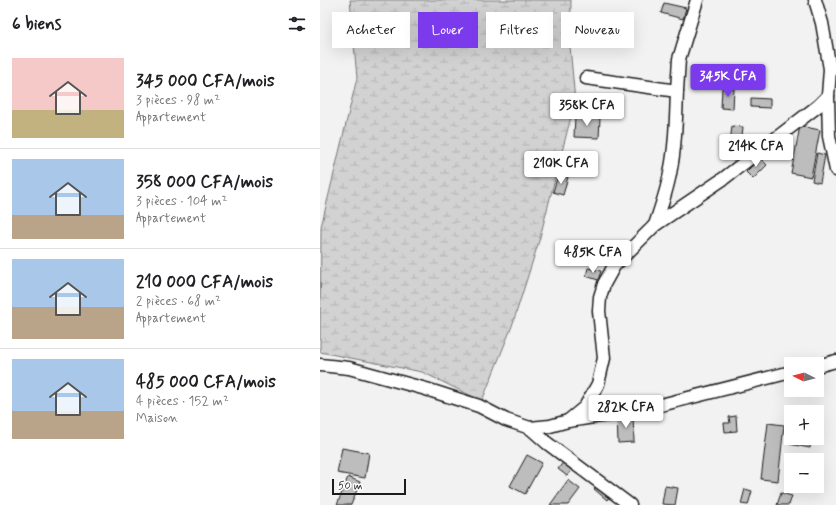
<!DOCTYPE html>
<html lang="fr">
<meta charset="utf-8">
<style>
body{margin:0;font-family:Mynerve,sans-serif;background:#f6f6f6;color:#202124;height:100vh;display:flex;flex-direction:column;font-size:15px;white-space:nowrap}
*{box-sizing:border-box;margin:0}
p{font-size:13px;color:#757577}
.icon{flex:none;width:22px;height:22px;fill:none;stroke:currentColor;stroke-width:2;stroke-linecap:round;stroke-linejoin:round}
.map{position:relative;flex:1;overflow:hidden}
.panel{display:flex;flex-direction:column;background:#fff;width:320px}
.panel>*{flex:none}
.hud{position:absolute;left:12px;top:12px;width:380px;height:36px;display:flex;gap:8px}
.needle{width:26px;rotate:276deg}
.controls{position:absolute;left:464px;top:357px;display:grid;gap:8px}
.controls a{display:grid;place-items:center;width:40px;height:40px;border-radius:0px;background:#fff;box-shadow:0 4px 16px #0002;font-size:20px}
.scale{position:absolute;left:12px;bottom:10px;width:74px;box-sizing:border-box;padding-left:4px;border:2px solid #1c1c1c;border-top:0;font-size:11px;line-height:14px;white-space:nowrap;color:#1c1c1c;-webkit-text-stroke:3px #fff;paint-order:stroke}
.price{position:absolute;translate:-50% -34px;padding:0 9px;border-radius:4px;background:#fff;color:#222;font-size:13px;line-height:26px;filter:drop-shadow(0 1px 2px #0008)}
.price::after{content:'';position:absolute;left:50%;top:24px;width:12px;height:9px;margin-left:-6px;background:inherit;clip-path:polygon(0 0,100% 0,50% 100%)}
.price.on{background:#7c3aed;color:#fff}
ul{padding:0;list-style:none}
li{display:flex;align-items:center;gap:12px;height:100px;padding:0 12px}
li+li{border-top:1px solid #e0e0e0}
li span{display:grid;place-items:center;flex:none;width:112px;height:80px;border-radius:0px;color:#555}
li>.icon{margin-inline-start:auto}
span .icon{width:48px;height:48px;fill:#fffc;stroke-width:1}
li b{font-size:17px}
h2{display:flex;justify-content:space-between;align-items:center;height:48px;padding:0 12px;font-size:17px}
.tag{padding:0 14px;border-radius:0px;background:#fff;box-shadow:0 4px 16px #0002;font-size:14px;line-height:36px}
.tag.on{background:#7c3aed;color:#fff}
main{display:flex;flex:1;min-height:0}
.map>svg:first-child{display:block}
.wetland{fill:url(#wetland-marsh);stroke:#777}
.building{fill:#bdbdbd;stroke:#1c1c1c}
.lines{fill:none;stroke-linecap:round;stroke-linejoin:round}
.minor-casing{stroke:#1c1c1c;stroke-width:15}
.minor{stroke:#fff;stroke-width:12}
</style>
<main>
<section class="panel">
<h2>6 biens<svg class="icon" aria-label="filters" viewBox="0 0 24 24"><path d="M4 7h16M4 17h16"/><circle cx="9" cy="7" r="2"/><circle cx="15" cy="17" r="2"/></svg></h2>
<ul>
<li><span style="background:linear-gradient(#f6c9c9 65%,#c2b280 0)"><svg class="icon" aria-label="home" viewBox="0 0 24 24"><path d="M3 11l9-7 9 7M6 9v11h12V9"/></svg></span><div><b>345 000 CFA/mois</b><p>3 pièces · 98 m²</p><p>Appartement</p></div></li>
<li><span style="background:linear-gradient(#a9c7e8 70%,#b9a48a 0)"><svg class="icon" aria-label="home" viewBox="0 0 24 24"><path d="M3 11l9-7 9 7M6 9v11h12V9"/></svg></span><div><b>358 000 CFA/mois</b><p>3 pièces · 104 m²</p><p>Appartement</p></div></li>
<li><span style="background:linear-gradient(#a9c7e8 60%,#b9a48a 0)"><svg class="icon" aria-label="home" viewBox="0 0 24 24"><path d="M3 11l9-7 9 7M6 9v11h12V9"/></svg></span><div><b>210 000 CFA/mois</b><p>2 pièces · 68 m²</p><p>Appartement</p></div></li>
<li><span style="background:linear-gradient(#a9c7e8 65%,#b9a48a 0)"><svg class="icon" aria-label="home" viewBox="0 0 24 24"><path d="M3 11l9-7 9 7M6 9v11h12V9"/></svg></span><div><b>485 000 CFA/mois</b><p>4 pièces · 152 m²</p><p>Maison</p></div></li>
</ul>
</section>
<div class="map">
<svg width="516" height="505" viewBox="0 0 516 505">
<defs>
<pattern id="wetland-marsh" width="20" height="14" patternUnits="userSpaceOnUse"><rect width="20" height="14" fill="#d2d2d2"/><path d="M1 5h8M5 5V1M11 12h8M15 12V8" fill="none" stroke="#b4b4b4"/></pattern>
</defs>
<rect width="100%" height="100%" fill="#f2f2f2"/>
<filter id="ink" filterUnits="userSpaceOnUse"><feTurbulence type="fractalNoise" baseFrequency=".025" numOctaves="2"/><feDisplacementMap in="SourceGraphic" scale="8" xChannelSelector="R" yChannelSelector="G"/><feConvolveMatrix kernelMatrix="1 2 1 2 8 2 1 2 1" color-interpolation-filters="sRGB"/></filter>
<g filter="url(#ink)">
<path class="wetland" d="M30,0H251L250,46L255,101L219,241L192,326L162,401L102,372L0,352L1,227L37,78Z"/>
<g class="building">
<path d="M344,3L366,8L363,19L341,13Z"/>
<path d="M402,88L414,89L413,109L401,108Z"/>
<path d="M431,98L450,99V108L431,107Z"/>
<path d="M255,116L280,118L279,138L254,137Z"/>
<path d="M412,126L423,127L421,144L410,143Z"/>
<path d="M480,126L500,130L491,177L471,173Z"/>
<path d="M497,153L505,155L500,183L492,181Z"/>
<path d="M440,158L447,165L433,179L426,172Z"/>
<path d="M238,175L248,177L243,195L233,192Z"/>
<path d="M268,268L281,271L278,280L266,276Z"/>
<path d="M313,415L314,442L298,443L297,416Z"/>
<path d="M416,416L417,431L405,432L404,423H410L409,417Z"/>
<path d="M448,423L464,425L458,481L441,479Z"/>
<path d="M471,431V438H492L490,448L469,444Z"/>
<path d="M22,448L49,453L45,478L17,473Z"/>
<path d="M207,455L222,463L205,494L190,486Z"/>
<path d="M245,460L254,467L247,476L238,469Z"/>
<path d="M28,477L40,482L31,505H17Z"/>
<path d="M248,480L260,489L248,505H230Z"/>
<path d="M278,484L291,495L287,500L274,489Z"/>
<path d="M345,486L358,488L355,505L342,504Z"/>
<path d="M425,489L432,491L428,505L421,504Z"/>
<path d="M461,493L472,496L469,505H457Z"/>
</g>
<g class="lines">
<g class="minor-casing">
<g id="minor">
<path d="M495,0L502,23L510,69L508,96L509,136L516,170"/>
<path d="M266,78L357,91L359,59L377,0"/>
<path d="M335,225C341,207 348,188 351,168C356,143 356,117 357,91"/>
<path d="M0,365L29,368L106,389L159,406L186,420L210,428L230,426L248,421L325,409L471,372"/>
<path d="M497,366L516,361"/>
<path d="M248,421L265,407L278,384L284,358L279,311L280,297L284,284L294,266L335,225L403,179L498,106L508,96"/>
<path d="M210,428L227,443L310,505"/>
</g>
</g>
<use href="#minor" class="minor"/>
</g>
</g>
</svg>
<div class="controls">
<a><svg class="needle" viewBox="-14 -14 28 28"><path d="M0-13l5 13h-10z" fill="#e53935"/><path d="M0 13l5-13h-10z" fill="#757577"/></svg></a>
<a>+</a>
<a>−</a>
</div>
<div class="scale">50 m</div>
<b class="price on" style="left:408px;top:98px">345K CFA</b>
<b class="price" style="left:267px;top:127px">358K CFA</b>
<b class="price" style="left:436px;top:168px">214K CFA</b>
<b class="price" style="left:241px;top:185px">210K CFA</b>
<b class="price" style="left:273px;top:274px">485K CFA</b>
<b class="price" style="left:306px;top:429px">282K CFA</b>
<div class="hud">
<a class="tag">Acheter</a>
<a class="tag on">Louer</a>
<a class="tag">Filtres</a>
<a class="tag">Nouveau</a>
</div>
</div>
</main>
